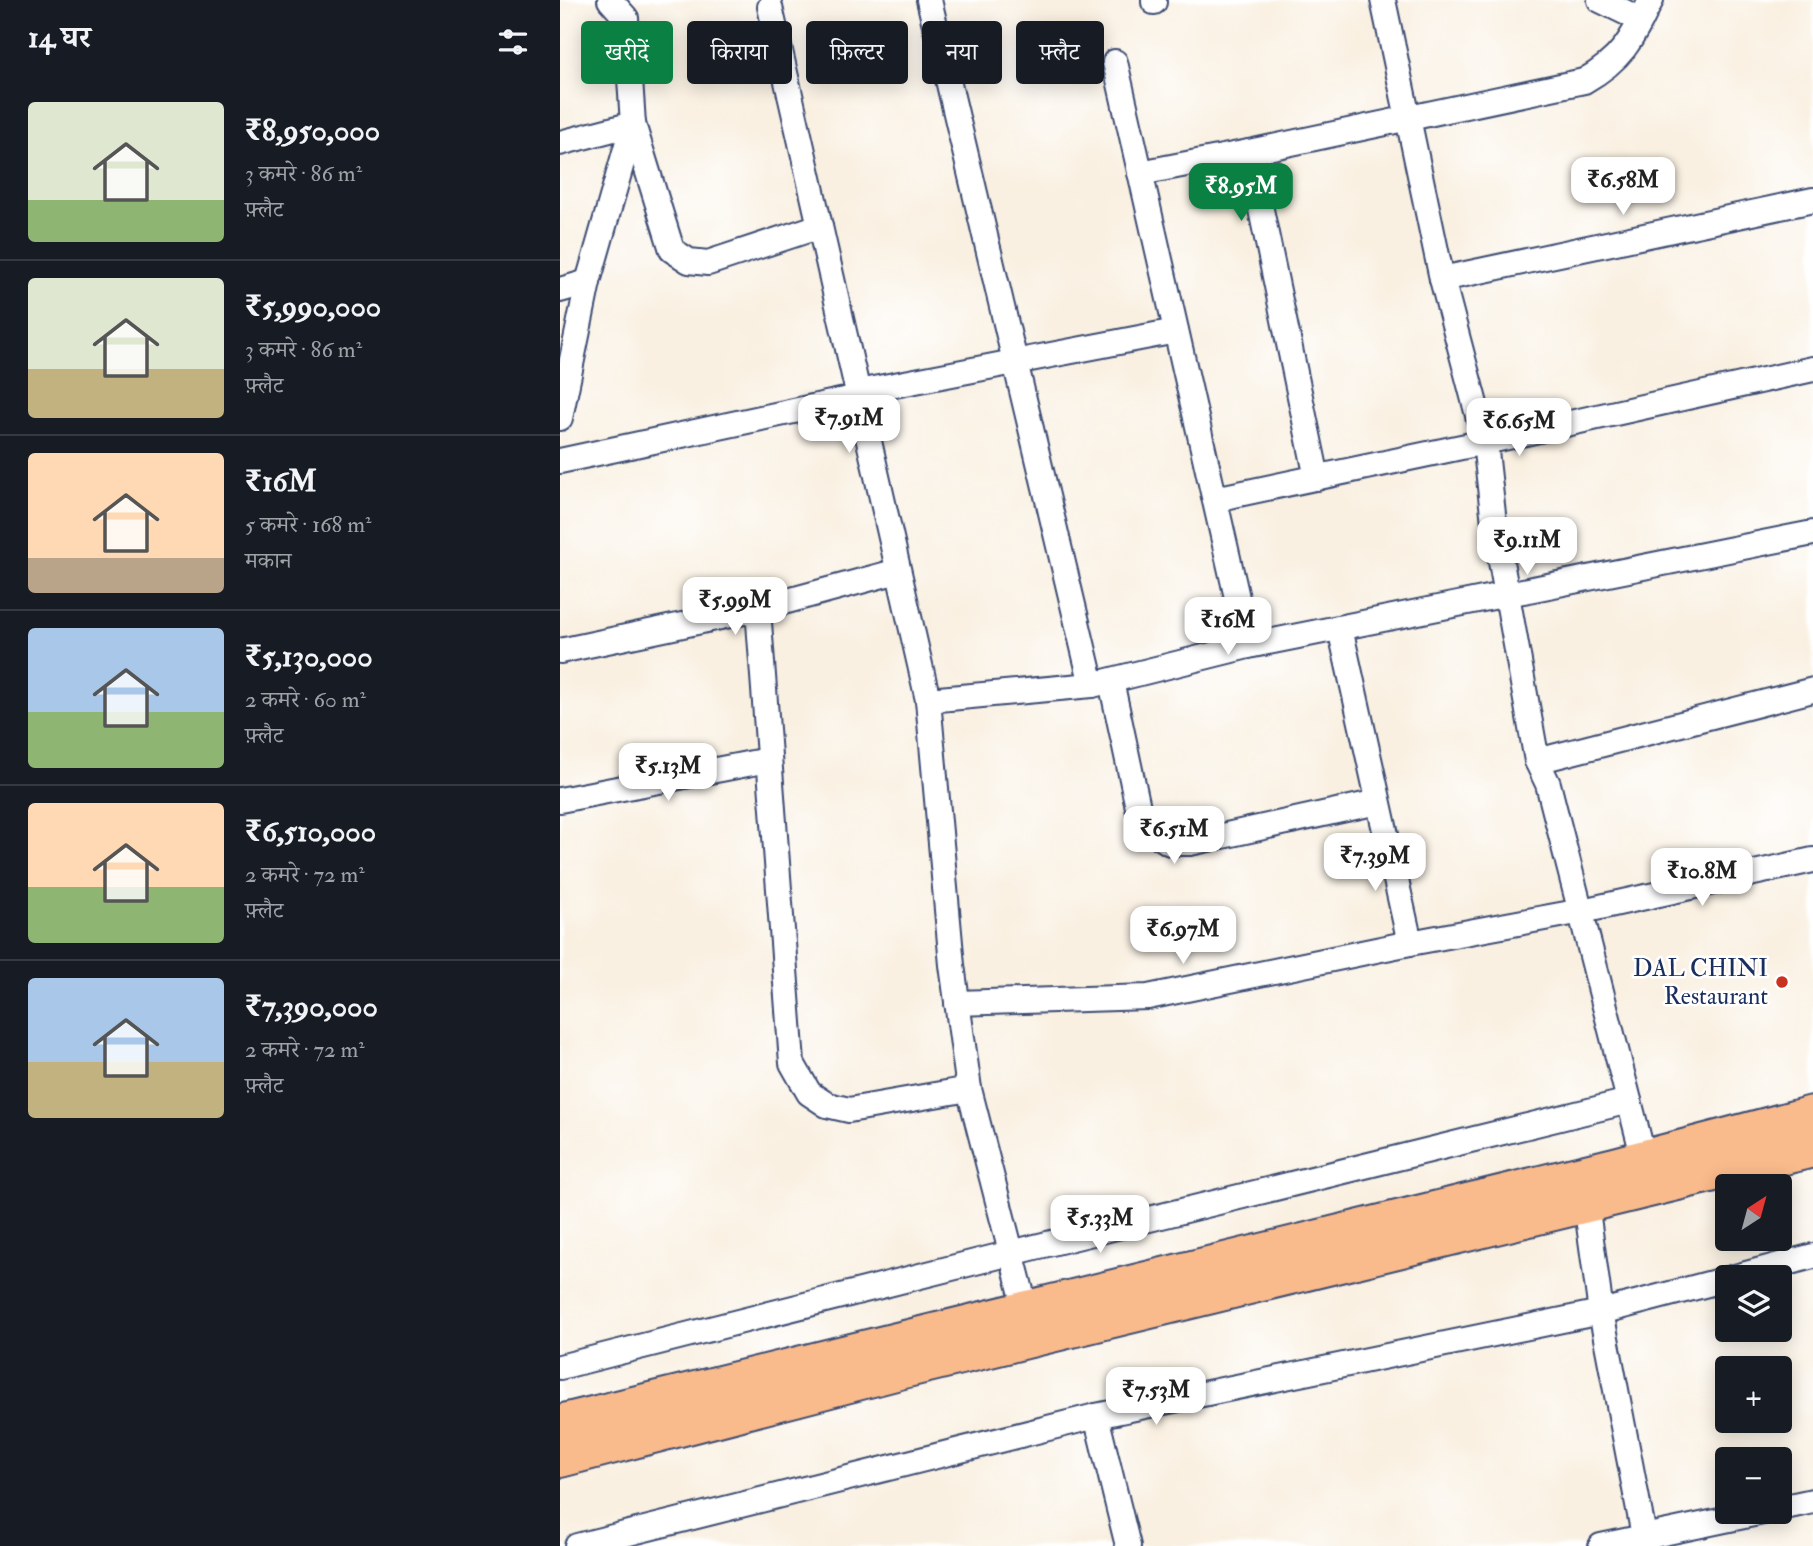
<!DOCTYPE html>
<html lang="hi">
<meta charset="utf-8">
<style>
body{margin:0;font-family:"IM FELL Double Pica","Noto Serif Devanagari",serif;background:#20242c;color:#f1f3f6;height:100vh;display:flex;flex-direction:column;font-size:26px;white-space:nowrap}
*{box-sizing:border-box;margin:0}
p{font-size:23px;color:#9ea1a6}
.icon{flex:none;width:38px;height:38px;fill:none;stroke:currentColor;stroke-width:2;stroke-linecap:round;stroke-linejoin:round}
.map{position:relative;flex:1;overflow:hidden}
.drawer{display:flex;flex-direction:column;background:#171b24;width:560px}
.drawer>*{flex:none}
.guide{position:absolute;left:21px;top:21px;width:665px;height:63px;display:flex;gap:14px}
.needle{width:46px;rotate:36deg}
.controls{position:absolute;left:1155px;top:1174px;display:grid;gap:14px}
.controls a{display:grid;place-items:center;width:77px;height:77px;border-radius:7px;background:#171b24;box-shadow:0 4px 18px #0003;font-size:35px}
.price{position:absolute;translate:-50% -60px;padding:0 16px;border-radius:14px;background:#fff;color:#222;font-size:23px;line-height:46px;filter:drop-shadow(0 2px 4px #0008)}
.price::after{content:'';position:absolute;left:50%;top:42px;width:21px;height:16px;margin-left:-10px;background:inherit;clip-path:polygon(0 0,100% 0,50% 100%)}
.price.current{background:#0b8043;color:#fff}
ul{padding:0;list-style:none}
li{display:flex;align-items:center;gap:21px;height:175px;padding:0 28px}
li+li{border-top:2px solid #363941}
li span{display:grid;place-items:center;flex:none;width:196px;height:140px;border-radius:7px;color:#555}
li>.icon{margin-inline-start:auto}
span .icon{width:84px;height:84px;fill:#fffc;stroke-width:1}
li b{font-size:30px}
h2{display:flex;justify-content:space-between;align-items:center;height:84px;padding:0 28px;font-size:30px}
.tag{padding:0 24px;border-radius:7px;background:#171b24;box-shadow:0 4px 18px #0003;font-size:24px;line-height:63px}
.tag.current{background:#0b8043;color:#fff}
main{display:flex;flex:1;min-height:0}
.map>svg:first-child{display:block}
.lines{fill:none;stroke-linecap:round;stroke-linejoin:round}
.street-casing{stroke:#3c4c72;stroke-width:28}
.primary-casing{stroke:#3c4c72;stroke-width:42}
.street{stroke:#fff;stroke-width:24}
.primary{stroke:#fabb8c;stroke-width:38}
.poi-dot{fill:#c8321e;stroke:#fff;stroke-width:2.5}
.labels{text-anchor:middle;stroke-width:5;stroke-linejoin:round;paint-order:stroke}
.poi-label{font-size:24px;fill:#1b2f5e;stroke:#fff;text-anchor:end}
</style>
<main>
<section class="drawer">
<h2>14 घर<svg class="icon" aria-label="filters" viewBox="0 0 24 24"><path d="M4 7h16M4 17h16"/><circle cx="9" cy="7" r="2"/><circle cx="15" cy="17" r="2"/></svg></h2>
<ul>
<li><span style="background:linear-gradient(#dfe7d0 70%,#8fb573 0)"><svg class="icon" aria-label="home" viewBox="0 0 24 24"><path d="M3 11l9-7 9 7M6 9v11h12V9"/></svg></span><div><b>₹8,950,000</b><p>3 कमरे · 86 m²</p><p>फ़्लैट</p></div></li>
<li><span style="background:linear-gradient(#dfe7d0 65%,#c2b280 0)"><svg class="icon" aria-label="home" viewBox="0 0 24 24"><path d="M3 11l9-7 9 7M6 9v11h12V9"/></svg></span><div><b>₹5,990,000</b><p>3 कमरे · 86 m²</p><p>फ़्लैट</p></div></li>
<li><span style="background:linear-gradient(#ffd9b3 75%,#b9a48a 0)"><svg class="icon" aria-label="home" viewBox="0 0 24 24"><path d="M3 11l9-7 9 7M6 9v11h12V9"/></svg></span><div><b>₹16M</b><p>5 कमरे · 168 m²</p><p>मकान</p></div></li>
<li><span style="background:linear-gradient(#a9c7e8 60%,#8fb573 0)"><svg class="icon" aria-label="home" viewBox="0 0 24 24"><path d="M3 11l9-7 9 7M6 9v11h12V9"/></svg></span><div><b>₹5,130,000</b><p>2 कमरे · 60 m²</p><p>फ़्लैट</p></div></li>
<li><span style="background:linear-gradient(#ffd9b3 60%,#8fb573 0)"><svg class="icon" aria-label="home" viewBox="0 0 24 24"><path d="M3 11l9-7 9 7M6 9v11h12V9"/></svg></span><div><b>₹6,510,000</b><p>2 कमरे · 72 m²</p><p>फ़्लैट</p></div></li>
<li><span style="background:linear-gradient(#a9c7e8 60%,#c2b280 0)"><svg class="icon" aria-label="home" viewBox="0 0 24 24"><path d="M3 11l9-7 9 7M6 9v11h12V9"/></svg></span><div><b>₹7,390,000</b><p>2 कमरे · 72 m²</p><p>फ़्लैट</p></div></li>
</ul>
</section>
<div class="map">
<svg width="1253" height="1546" viewBox="0 0 1253 1546">
<rect width="100%" height="100%" fill="#fff"/>
<filter id="ink" filterUnits="userSpaceOnUse"><feTurbulence type="fractalNoise" baseFrequency=".0143" numOctaves="2"/><feDisplacementMap in="SourceGraphic" scale="14" xChannelSelector="R" yChannelSelector="G"/><feConvolveMatrix kernelMatrix="1 2 1 2 8 2 1 2 1" color-interpolation-filters="sRGB"/></filter>
<filter id="wash" filterUnits="userSpaceOnUse"><feTurbulence type="fractalNoise" baseFrequency=".00686" numOctaves="4" result="noise"/><feDisplacementMap in="SourceGraphic" scale="28" xChannelSelector="R" yChannelSelector="G"/><feGaussianBlur stdDeviation="1.57" result="paint"/><feColorMatrix in="noise" values="0 0 0 0 0 0 0 0 0 0 0 0 0 0 0 0 0 1.4 0 .05"/><feComposite in="paint" operator="in"/></filter>
<g filter="url(#wash)">
<rect width="100%" height="100%" fill="#f9f0e1"/>
</g>
<g filter="url(#ink)">
<g class="lines">
<g class="street-casing">
<g id="street">
<path d="M50,0L66,18L73,124L112,250L129,261L148,263L260,226"/>
<path d="M369,0L532,685L688,646"/>
<path d="M823,0L882,279L925,442L934,523L977,761L988,784L1084,1159"/>
<path d="M1040,0L1081,20"/>
<path d="M594,2V0"/>
<path d="M210,7L368,700L532,685"/>
<path d="M555,62L688,646L1253,533"/>
<path d="M0,143L73,124"/>
<path d="M580,173L689,152"/>
<path d="M882,279L1253,200"/>
<path d="M0,290L28,282"/>
<path d="M298,392L616,331"/>
<path d="M0,418L28,282L73,124"/>
<path d="M0,461L299,397"/>
<path d="M757,478L689,152L1024,81C1063,59 1072,39 1091,0"/>
<path d="M655,499L925,442L1253,369"/>
<path d="M198,609L232,1063L249,1093L267,1105L289,1110L409,1089"/>
<path d="M780,628L850,943L1022,911L1253,860"/>
<path d="M0,651L198,609L338,571"/>
<path d="M551,681L579,812L597,835L610,843H630L818,802"/>
<path d="M368,700L392,965L409,1089L466,1310"/>
<path d="M977,761L1253,690"/>
<path d="M0,800L208,760"/>
<path d="M397,1003L588,997L850,943"/>
<path d="M1026,1203L1041,1312L1086,1546"/>
<path d="M1171,1278L1253,1256"/>
<path d="M0,1367L451,1253L1069,1101"/>
<path d="M536,1416L568,1546"/>
<path d="M1220,1508L1253,1501"/>
<path d="M17,1546L536,1416L1041,1312L1167,1279"/>
<path d="M1041,1546L1203,1512"/>
</g>
</g>
<g class="primary-casing">
<g id="primary">
<path d="M0,1424L1055,1167L1253,1115"/>
<path d="M0,1458L343,1369L1253,1148"/>
</g>
</g>
<use href="#street" class="street"/>
<use href="#primary" class="primary"/>
</g>
</g>
<circle class="poi-dot" cx="1222" cy="982" r="7"/>
<g class="labels">
<g class="poi-label">
<text x="1208" y="976">DAL CHINI<tspan x="1208" dy="28">Restaurant</tspan></text>
</g>
</g>
</svg>
<div class="controls">
<a><svg class="needle" viewBox="-14 -14 28 28"><path d="M0-13l5 13h-10z" fill="#e53935"/><path d="M0 13l5-13h-10z" fill="#9ea1a6"/></svg></a>
<a><svg class="icon" aria-label="layers" viewBox="0 0 24 24"><path d="M12 4l9 5-9 5-9-5zM3 14l9 5 9-5"/></svg></a>
<a>+</a>
<a>−</a>
</div>
<b class="price" style="left:1063px;top:217px">₹6.58M</b>
<b class="price current" style="left:681px;top:223px">₹8.95M</b>
<b class="price" style="left:289px;top:455px">₹7.91M</b>
<b class="price" style="left:959px;top:458px">₹6.65M</b>
<b class="price" style="left:967px;top:577px">₹9.11M</b>
<b class="price" style="left:175px;top:637px">₹5.99M</b>
<b class="price" style="left:668px;top:657px">₹16M</b>
<b class="price" style="left:108px;top:803px">₹5.13M</b>
<b class="price" style="left:614px;top:866px">₹6.51M</b>
<b class="price" style="left:815px;top:893px">₹7.39M</b>
<b class="price" style="left:1142px;top:908px">₹10.8M</b>
<b class="price" style="left:623px;top:966px">₹6.97M</b>
<b class="price" style="left:540px;top:1255px">₹5.33M</b>
<b class="price" style="left:596px;top:1427px">₹7.53M</b>
<div class="guide">
<a class="tag current">खरीदें</a>
<a class="tag">किराया</a>
<a class="tag">फ़िल्टर</a>
<a class="tag">नया</a>
<a class="tag">फ़्लैट</a>
</div>
</div>
</main>
